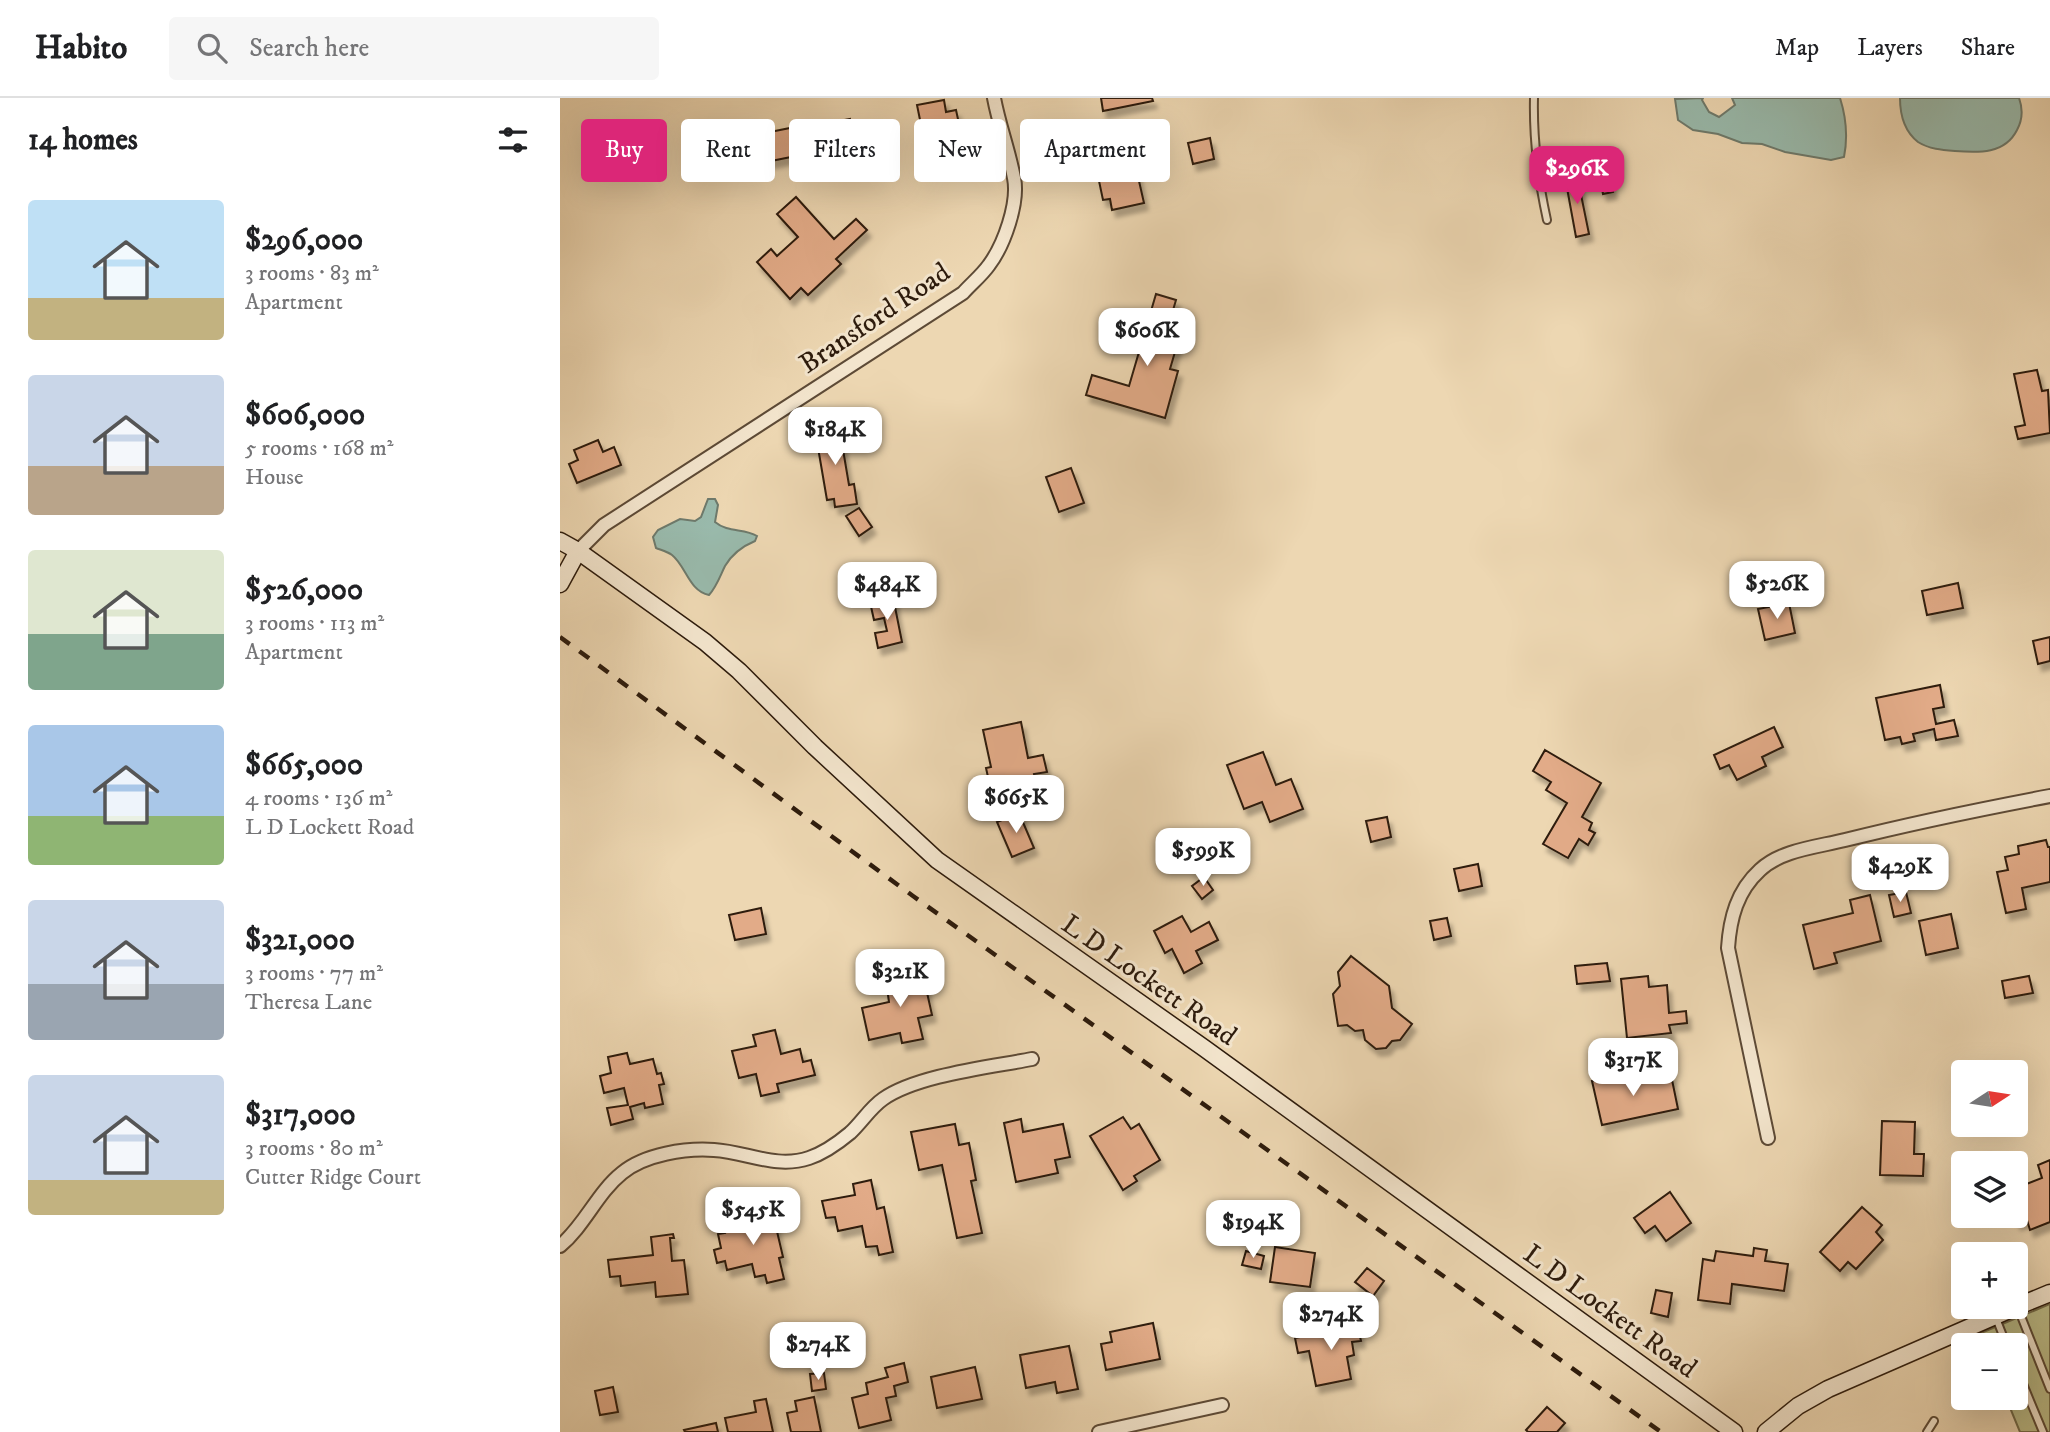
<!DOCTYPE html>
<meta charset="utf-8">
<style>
body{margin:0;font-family:"IM FELL DW Pica",serif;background:#f6f6f6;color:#202124;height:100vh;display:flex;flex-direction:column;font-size:26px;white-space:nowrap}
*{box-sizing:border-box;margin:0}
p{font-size:23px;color:#757577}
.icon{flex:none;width:38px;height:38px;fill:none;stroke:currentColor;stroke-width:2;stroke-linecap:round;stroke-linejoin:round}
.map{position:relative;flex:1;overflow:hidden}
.sheet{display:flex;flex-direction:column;background:#fff;width:560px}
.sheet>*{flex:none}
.top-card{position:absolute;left:21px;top:21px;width:665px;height:63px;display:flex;gap:14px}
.needle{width:46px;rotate:78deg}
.fabs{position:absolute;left:1391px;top:962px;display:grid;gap:14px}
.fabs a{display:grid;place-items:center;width:77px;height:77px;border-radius:7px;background:#fff;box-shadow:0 7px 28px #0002;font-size:35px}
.price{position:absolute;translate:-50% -60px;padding:0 16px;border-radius:14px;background:#fff;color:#222;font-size:23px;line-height:46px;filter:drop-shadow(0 2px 4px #0008)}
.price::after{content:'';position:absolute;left:50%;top:42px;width:21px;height:16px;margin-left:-10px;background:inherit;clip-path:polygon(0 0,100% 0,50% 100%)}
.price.current{background:#db2777;color:#fff}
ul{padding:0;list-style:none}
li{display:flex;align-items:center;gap:21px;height:175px;padding:0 28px}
li span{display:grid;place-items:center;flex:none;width:196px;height:140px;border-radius:7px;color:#555}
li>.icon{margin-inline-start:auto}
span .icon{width:84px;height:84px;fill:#fffc;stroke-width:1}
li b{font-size:30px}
h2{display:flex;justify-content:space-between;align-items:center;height:84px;padding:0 28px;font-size:30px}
.chip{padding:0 24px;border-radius:7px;background:#fff;box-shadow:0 7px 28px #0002;font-size:24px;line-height:63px}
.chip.current{background:#db2777;color:#fff}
header{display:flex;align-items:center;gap:42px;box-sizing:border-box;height:98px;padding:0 35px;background:#fff;border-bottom:2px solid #e0e0e0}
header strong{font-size:33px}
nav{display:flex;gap:38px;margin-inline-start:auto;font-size:24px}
.search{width:490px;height:63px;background:#f6f6f6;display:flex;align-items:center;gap:18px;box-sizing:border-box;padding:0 24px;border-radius:7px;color:#757577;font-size:26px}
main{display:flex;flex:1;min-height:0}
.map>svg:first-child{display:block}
.green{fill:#bcbd89;stroke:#746c4a;stroke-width:2}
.water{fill:#99baac;stroke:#6e7a6c;stroke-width:2}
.building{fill:#e2ab88;stroke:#2d1b0c;stroke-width:2;filter:url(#shadow)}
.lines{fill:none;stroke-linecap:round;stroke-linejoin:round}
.lane-casing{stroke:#5d4a36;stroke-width:10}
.street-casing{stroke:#5d4a36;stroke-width:16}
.secondary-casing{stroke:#2d1b0c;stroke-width:19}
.lane{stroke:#f3e5cd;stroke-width:6}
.street{stroke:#f3e5cd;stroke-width:12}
.secondary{stroke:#f3e5cd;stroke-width:16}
.rail{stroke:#2d1b0c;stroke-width:4.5;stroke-dasharray:12 12;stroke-linecap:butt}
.labels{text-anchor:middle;stroke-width:6;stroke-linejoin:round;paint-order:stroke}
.street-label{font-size:28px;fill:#2d1b0c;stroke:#f3e5cd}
</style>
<header>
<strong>Habito</strong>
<div class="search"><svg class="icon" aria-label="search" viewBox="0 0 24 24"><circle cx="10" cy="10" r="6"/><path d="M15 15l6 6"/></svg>Search here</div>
<nav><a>Map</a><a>Layers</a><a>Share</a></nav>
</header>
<main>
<section class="sheet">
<h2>14 homes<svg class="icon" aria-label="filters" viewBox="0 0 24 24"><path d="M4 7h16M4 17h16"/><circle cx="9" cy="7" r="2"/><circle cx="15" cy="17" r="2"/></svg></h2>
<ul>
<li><span style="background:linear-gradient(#bfe0f5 70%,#c2b280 0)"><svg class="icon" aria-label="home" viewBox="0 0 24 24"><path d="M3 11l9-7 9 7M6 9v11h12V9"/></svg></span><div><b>$296,000</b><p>3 rooms · 83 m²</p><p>Apartment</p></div></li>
<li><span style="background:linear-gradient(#c9d6e8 65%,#b9a48a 0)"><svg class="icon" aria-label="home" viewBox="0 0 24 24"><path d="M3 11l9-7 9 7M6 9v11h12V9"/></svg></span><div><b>$606,000</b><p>5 rooms · 168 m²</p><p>House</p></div></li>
<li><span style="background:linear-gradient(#dfe7d0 60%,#7fa58c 0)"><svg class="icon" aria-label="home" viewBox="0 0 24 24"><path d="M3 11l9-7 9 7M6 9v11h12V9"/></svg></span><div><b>$526,000</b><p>3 rooms · 113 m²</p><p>Apartment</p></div></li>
<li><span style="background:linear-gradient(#a9c7e8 65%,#8fb573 0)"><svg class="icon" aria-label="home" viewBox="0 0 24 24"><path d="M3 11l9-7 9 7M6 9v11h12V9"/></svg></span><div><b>$665,000</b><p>4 rooms · 136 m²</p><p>L D Lockett Road</p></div></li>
<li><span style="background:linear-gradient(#c9d6e8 60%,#9aa5b1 0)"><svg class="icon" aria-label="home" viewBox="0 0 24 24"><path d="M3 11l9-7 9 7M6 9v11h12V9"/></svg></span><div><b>$321,000</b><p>3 rooms · 77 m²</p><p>Theresa Lane</p></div></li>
<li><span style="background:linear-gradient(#c9d6e8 75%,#c2b280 0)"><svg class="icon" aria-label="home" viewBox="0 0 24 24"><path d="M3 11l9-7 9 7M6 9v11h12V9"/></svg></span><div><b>$317,000</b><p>3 rooms · 80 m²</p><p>Cutter Ridge Court</p></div></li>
</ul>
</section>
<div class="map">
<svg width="1490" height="1334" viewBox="0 0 1490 1334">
<defs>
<filter id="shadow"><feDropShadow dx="4" dy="7" stdDeviation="2" flood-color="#0004"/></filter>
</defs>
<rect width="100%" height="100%" fill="#edd7b2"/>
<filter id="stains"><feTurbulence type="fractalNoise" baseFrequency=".00286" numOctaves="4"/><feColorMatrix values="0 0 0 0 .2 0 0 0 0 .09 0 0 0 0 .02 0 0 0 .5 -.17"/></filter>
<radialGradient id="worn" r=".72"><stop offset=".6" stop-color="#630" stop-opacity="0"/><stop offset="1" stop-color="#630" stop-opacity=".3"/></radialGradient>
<path class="green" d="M1490,1206V1334H1460L1446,1300H1456V1248H1425L1421,1235Z"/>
<g class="water">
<path d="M1143,0L1142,2L1149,14L1159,19L1175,7L1172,0H1280C1286,19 1288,39 1284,59L1271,62L1225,54L1202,46L1182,45L1158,36L1133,32L1118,22L1115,1Z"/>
<path d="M1340,0H1459C1463,11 1463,21 1457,32C1445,56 1419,55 1395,53C1382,52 1369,51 1358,44C1344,33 1340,17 1340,0Z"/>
<path d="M148,401H155L158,407L155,424C168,435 184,430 197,438L195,443C183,448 172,456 165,468C160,478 157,488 149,497C129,493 126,468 112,457C108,454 101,452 96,450L93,439L98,432L120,421L135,423L141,419Z"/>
</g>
<g class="building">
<path d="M541,0H592L593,3L543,13Z"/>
<path d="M384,2L386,14L396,12L401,35L392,37L396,55L368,61L357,7Z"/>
<path d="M290,21L293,38L267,43L263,26Z"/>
<path d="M235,29L241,57L201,65L195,37Z"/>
<path d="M592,31L596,53L579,57L574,35Z"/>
<path d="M650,40L654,61L633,66L628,45Z"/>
<path d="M574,61L584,105L552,112L550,101L543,102L539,83L545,81L543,68Z"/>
<path d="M1017,77L1029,136L1016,139L1005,79Z"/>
<path d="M1050,78L1053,94L1043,96L1040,81Z"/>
<path d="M236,99L274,141L296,121L307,132L276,161L281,166L248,197L241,190L230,201L197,164L211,151L217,158L238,139L217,116Z"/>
<path d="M596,196L616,202L609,226L615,227L610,245L617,247L610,271L618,273L605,320L526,297L532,277L569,288Z"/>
<path d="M1477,272L1482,293L1488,292L1490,335L1458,341L1455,329L1465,327L1454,276Z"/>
<path d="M279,328L289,387L294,386L297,406L275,409L274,401L267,402L255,332Z"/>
<path d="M38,342L43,354L54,349L61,367L17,385L9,366L18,362L14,352Z"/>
<path d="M511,370L524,405L499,414L486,379Z"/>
<path d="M299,410L312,429L299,438L286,418Z"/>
<path d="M1398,485L1403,510L1367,517L1362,493Z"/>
<path d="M333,499L342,544L318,550L315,535L327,533L324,520L314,522L310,504Z"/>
<path d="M1229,505L1235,535L1205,542L1198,511Z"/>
<path d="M1490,539V563L1478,566L1473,543Z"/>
<path d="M1380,587L1384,609L1373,611L1376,626L1394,622L1398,638L1376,642L1374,631L1353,636L1355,643L1342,646L1340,639L1325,642L1316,600Z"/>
<path d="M461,624L468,660L483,657L487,674L474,676L477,689L457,693L455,683L430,688L426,670L431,669L423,632Z"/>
<path d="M1214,629L1223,649L1202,659L1206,668L1177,682L1169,667L1160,671L1154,657Z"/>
<path d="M985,652L1041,685L1022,719L1032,725L1029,732L1035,735L1028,747L1019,741L1008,760L983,746L1007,705L986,692L991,684L973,673Z"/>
<path d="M703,654L716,687L731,681L743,711L710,724L702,704L684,711L667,667Z"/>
<path d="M459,715L474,750L452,759L437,724Z"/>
<path d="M827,719L831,739L811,744L806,723Z"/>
<path d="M1486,742L1488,749H1490V784L1462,790L1466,811L1446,815L1437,774L1448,772L1445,759L1459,756L1458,748Z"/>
<path d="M918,766L922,788L899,793L894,771Z"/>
<path d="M644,779L653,792L642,801L632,788Z"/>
<path d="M1346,794L1351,815L1334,819L1329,797Z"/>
<path d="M1310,797L1321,843L1274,855L1277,865L1254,871L1243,827L1293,815L1290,802Z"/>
<path d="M201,810L206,836L175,842L169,817Z"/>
<path d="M1391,816L1398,850L1366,857L1359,823Z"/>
<path d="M622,818L631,834L649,824L658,842L636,853L642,865L624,875L612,851L605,855L594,833Z"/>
<path d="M887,820L891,838L874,842L870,823Z"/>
<path d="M791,858L829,888L832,910L852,926L840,942L832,943L826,950L816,951L805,942L803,932L795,933L787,927L778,928L773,896L780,888L778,874Z"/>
<path d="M1047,865L1050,883L1017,886L1015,868Z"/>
<path d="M362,872L372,917L358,920L363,941L342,945L340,935L309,942L302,910L329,904L327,890L336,887L334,877Z"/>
<path d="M1088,878L1089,889L1107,887L1109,915L1126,913L1127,925L1109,927L1111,935L1067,940L1061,881Z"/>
<path d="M1469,878L1473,895L1445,900L1442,883Z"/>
<path d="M215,932L221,956L240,951L243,964L251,962L255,977L217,986L219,994L201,998L196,976L179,980L172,953L196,948L193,937Z"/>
<path d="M67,955L70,966L93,961L97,976L101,975L104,986L99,987L103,1006L85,1010L84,1005L70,1009L73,1021L51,1027L47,1010L68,1007L64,990L44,995L40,978L51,975L48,959Z"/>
<path d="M1070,975L1073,985L1111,977L1118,1011L1042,1027L1032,983Z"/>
<path d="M563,1019L571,1031L579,1026L600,1062L574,1078L577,1083L563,1092L530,1038Z"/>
<path d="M461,1021L463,1034L503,1026L510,1059L495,1062L498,1075L456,1084L444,1025Z"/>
<path d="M1322,1023L1355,1024L1354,1056H1364L1363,1078L1320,1077Z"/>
<path d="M395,1026L399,1047L409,1045L416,1082L411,1083L422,1135L397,1140L382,1067L359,1072L351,1034Z"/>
<path d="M1490,1062V1124L1470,1132L1467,1122L1457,1125L1454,1118H1456V1104L1459,1103L1456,1090L1482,1080L1478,1067Z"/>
<path d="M311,1082L317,1111L324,1109L333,1154L319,1157L317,1148L306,1149L302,1128L278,1133L275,1119L266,1120L262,1103L295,1097L293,1086Z"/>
<path d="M1110,1094L1131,1125L1106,1143L1095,1128L1085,1135L1074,1120Z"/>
<path d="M1302,1109L1322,1127L1316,1134L1323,1142L1296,1171L1288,1164L1280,1173L1260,1154Z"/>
<path d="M212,1112L223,1159L219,1160L224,1181L207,1185L205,1177L195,1179L192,1166L167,1172L165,1163L157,1165L154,1152L161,1150L158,1136L165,1135L163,1126L181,1122L183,1128L194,1126L191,1117Z"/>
<path d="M113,1136L114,1140H110L112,1163L124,1162L128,1196L96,1199L95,1184L61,1188L60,1178L50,1179L48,1162L93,1157L91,1139Z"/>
<path d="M715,1149L755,1155L750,1189L710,1184Z"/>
<path d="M1194,1150L1207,1152L1205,1163L1228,1166L1224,1193L1172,1186L1170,1206L1138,1202L1143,1161L1154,1163L1156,1153L1193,1158Z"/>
<path d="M686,1153L704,1158L701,1171L682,1167Z"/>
<path d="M807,1170L824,1183L813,1198L795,1184Z"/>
<path d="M1096,1192L1112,1195L1108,1219L1091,1215Z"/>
<path d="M796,1222L801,1243L792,1244L794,1257L787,1259L791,1281L756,1288L749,1253L738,1255L735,1240L770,1233L768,1227Z"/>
<path d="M593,1225L600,1261L546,1272L541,1246L552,1244L550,1234Z"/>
<path d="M509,1248L518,1291L497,1295L495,1284L466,1290L460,1257Z"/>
<path d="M344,1265L348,1284L334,1288L336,1298L326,1300L331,1322L299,1330L292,1300L308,1296L306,1285L328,1279L325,1270Z"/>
<path d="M415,1269L422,1301L377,1310L371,1279Z"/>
<path d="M264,1275L266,1291L252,1293L250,1276Z"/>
<path d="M53,1289L58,1314L40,1317L35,1293Z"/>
<path d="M254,1299L261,1334H231L227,1315L237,1313L235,1303Z"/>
<path d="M206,1301L213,1334H168L165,1320L196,1314L194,1303Z"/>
<path d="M987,1309L1005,1325L997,1334H968L966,1332Z"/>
<path d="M156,1325L158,1334H125L124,1332Z"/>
</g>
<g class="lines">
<g class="lane-casing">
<g id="lane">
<path d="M974,0C973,42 978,81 987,122"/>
<path d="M1457,1208L1490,1291"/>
<path d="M1436,1220L1447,1248"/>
<path d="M1456,1269L1483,1334"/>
<path d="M1367,1334L1374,1323"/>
</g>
</g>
<g class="street-casing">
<g id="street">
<path d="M18,453L44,427L403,195C411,186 422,177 429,167C444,147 459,105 454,80C449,53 439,27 434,0"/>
<path d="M1208,1040L1168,850C1170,820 1177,793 1200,772C1221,752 1257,749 1285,742C1353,725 1421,711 1490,698"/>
<path d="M0,1148C25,1127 37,1095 62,1075C85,1056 126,1050 154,1052C187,1054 216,1071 249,1060C264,1055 278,1045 290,1035C302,1024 310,1010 323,1001C357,977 431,969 472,961"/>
<path d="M539,1334L662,1307"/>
</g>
</g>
<g class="secondary-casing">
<g id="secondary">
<path d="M0,443L18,453L145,544L179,573L255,649L377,762L644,950L1174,1334"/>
<path d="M0,486L18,453"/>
<path d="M1456,1209L1490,1195"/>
<path d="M1206,1334L1238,1308L1268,1291L1456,1209"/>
</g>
</g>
<use href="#lane" class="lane"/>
<use href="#street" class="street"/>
<use href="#secondary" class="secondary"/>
<path class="rail" d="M0,539L353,798L1101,1334"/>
</g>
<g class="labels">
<g class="street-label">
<text transform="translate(314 219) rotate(-34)" y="10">Bransford Road</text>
<text transform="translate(590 881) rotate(35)" y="10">L D Lockett Road</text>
<text transform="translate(1051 1212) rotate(36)" y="10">L D Lockett Road</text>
</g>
</g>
<rect width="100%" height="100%" filter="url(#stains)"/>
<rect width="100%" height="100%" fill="url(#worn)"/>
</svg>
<div class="fabs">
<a><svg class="needle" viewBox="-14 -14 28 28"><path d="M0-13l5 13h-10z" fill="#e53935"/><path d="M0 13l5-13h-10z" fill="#757577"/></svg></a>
<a><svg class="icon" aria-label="layers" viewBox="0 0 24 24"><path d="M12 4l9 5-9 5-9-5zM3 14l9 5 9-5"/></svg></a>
<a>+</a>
<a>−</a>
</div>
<b class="price current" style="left:1017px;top:108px">$296K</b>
<b class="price" style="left:587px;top:270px">$606K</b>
<b class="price" style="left:275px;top:369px">$184K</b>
<b class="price" style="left:1217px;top:523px">$526K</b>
<b class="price" style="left:327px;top:524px">$484K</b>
<b class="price" style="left:456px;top:737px">$665K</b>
<b class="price" style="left:643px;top:790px">$599K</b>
<b class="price" style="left:1340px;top:806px">$429K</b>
<b class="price" style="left:340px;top:911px">$321K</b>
<b class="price" style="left:1073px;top:1000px">$317K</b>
<b class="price" style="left:193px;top:1149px">$545K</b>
<b class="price" style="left:693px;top:1162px">$194K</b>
<b class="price" style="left:771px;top:1254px">$274K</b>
<b class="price" style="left:258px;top:1284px">$274K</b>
<div class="top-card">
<a class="chip current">Buy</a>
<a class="chip">Rent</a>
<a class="chip">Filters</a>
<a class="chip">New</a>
<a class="chip">Apartment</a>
</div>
</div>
</main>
